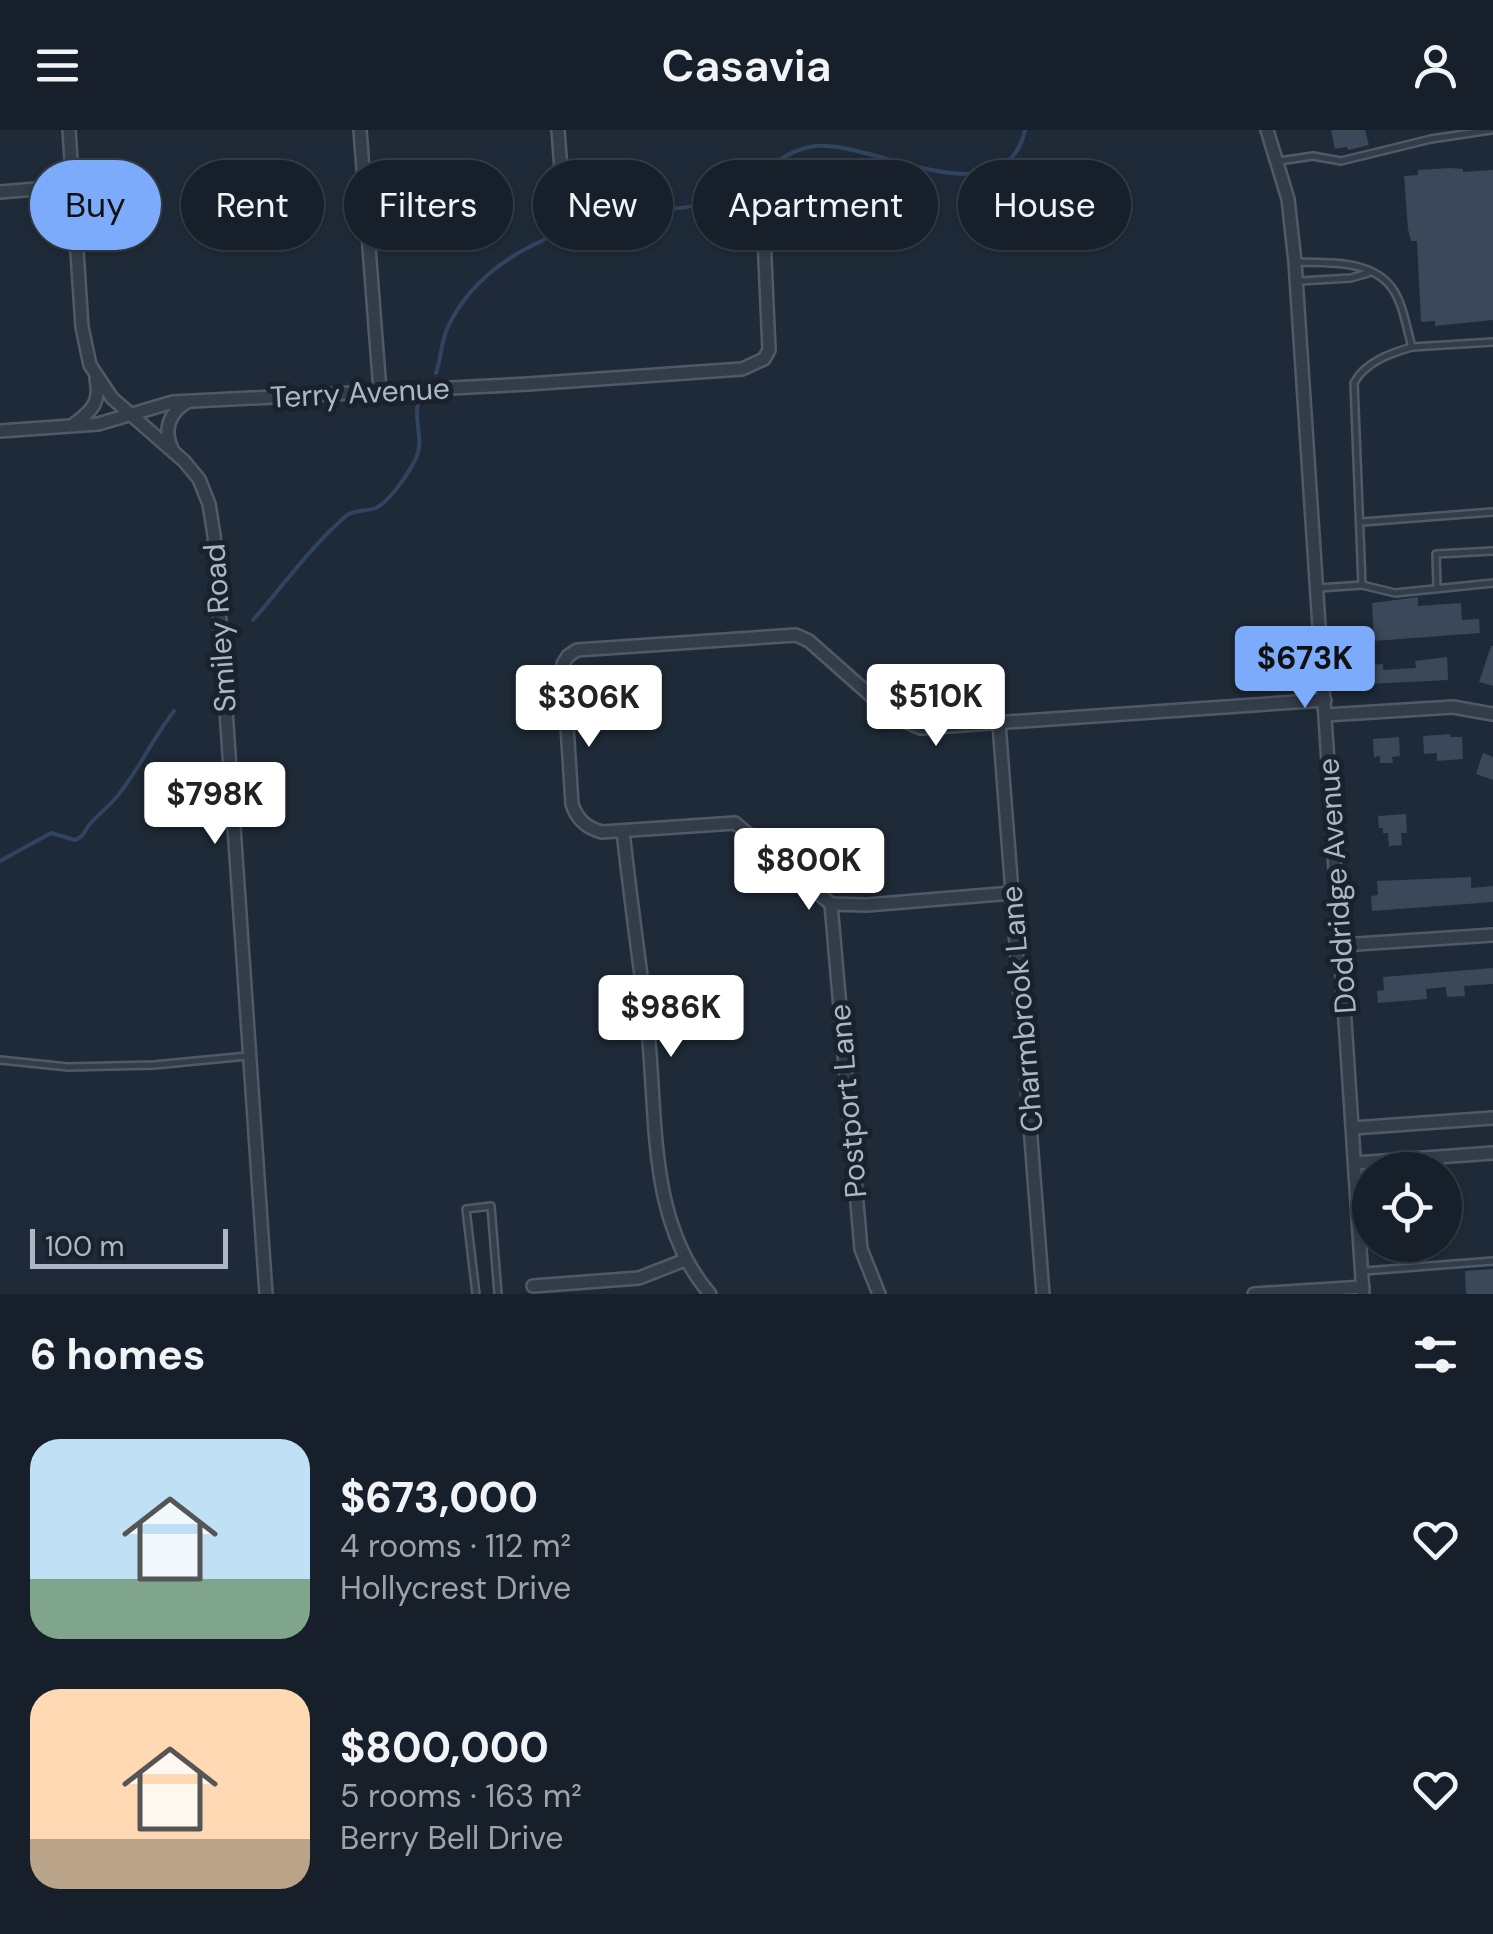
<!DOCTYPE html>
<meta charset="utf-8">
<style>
body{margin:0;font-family:"DM Sans",sans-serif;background:#202832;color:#f1f3f6;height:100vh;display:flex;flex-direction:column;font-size:38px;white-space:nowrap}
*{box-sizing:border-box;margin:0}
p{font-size:32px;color:#9ea3a8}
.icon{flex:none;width:55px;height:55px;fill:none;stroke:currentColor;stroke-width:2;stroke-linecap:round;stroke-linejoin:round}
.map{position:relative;height:1164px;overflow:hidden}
.side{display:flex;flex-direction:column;background:#17202a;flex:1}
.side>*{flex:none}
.banner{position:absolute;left:30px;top:30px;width:1435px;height:90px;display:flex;gap:20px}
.fabs{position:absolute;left:1352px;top:1022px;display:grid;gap:20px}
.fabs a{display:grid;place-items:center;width:110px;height:110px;border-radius:50%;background:#17202a;box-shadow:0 2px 8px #0004,0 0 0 2px #363e47;font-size:50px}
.scale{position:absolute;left:30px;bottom:25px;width:198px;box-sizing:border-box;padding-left:10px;border:5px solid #adb6c6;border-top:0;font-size:28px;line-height:35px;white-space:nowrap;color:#adb6c6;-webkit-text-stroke:8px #19212d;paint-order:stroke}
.price{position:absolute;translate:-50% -85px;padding:0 22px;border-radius:10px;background:#fff;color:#222;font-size:32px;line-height:65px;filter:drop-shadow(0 2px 5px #0008)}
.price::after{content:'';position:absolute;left:50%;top:60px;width:30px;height:22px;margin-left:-15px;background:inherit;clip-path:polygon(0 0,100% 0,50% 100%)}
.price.selected{background:#7cabfc;color:#111}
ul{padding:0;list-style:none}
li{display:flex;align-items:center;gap:30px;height:250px;padding:0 30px}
li span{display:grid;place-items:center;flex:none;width:280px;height:200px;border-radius:30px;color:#555}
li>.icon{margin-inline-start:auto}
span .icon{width:120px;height:120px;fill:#fffc;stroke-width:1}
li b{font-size:42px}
h2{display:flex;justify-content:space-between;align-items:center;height:120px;padding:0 30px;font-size:42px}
.pill{padding:0 35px;border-radius:45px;background:#17202a;box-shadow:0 2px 8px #0004,0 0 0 2px #363e47;font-size:35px;line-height:90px}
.pill.selected{background:#7cabfc;color:#111}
header{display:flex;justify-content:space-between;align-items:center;height:130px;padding:0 30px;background:#17202a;font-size:45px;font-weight:600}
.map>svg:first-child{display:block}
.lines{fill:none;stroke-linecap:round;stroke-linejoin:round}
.stream{stroke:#30435f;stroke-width:4}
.building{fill:#3b4859}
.service-casing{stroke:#505967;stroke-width:10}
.minor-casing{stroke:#505967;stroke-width:16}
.service{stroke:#333c49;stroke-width:5}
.minor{stroke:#333c49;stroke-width:11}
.labels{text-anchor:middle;stroke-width:10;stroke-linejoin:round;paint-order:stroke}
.street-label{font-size:30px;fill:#adb6c6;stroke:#19212d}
</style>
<header><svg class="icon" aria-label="menu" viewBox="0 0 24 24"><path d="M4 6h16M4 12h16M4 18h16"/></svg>Casavia<svg class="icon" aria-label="person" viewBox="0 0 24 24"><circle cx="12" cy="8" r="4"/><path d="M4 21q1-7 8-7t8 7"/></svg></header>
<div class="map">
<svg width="1493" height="1164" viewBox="0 0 1493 1164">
<rect width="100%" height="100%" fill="#1f2a38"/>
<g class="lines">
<g class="stream">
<path d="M436,243C441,229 441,213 447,199C480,126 561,98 633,81C655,75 679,83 700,73C716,65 732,58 748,49C772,37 787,20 815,16C871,10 1005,92 1025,0"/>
<path d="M253,490C284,455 310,417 346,386C355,379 366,382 376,378C390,371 408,344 415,330C426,310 412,291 419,270"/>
<path d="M0,731L51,703L75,710C85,706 83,702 90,694C100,682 113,674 122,660C141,635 154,607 174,581"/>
</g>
</g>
<g class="building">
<path d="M1331,0H1365L1369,15L1348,20L1347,17L1335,19Z"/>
<path d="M1450,38L1463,39V42L1493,40V190L1435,196V191L1421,192L1417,111H1411L1408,99L1404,46L1418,45V40Z"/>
<path d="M1418,467V476L1461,473L1462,490L1479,489L1480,503L1374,511L1372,473Z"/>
<path d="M1491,516H1493V556L1479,552Z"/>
<path d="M1447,527L1448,550L1369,554L1368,535L1383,534V540L1416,538L1415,531Z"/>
<path d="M1450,604V607H1462L1463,629L1437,631V623L1424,624L1423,606Z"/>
<path d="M1399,607L1400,626L1392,627L1393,633H1380V626L1374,627L1373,609Z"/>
<path d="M1483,623L1493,627V650L1476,644Z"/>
<path d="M1406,684L1407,703H1401L1402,715L1389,716L1388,703H1383V698H1379L1378,686Z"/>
<path d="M1471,747V758L1493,756V772L1372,781L1371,766L1378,765L1377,751Z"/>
<path d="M1493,838V854L1464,856L1465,866L1447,867L1446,857L1426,859L1427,869L1378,873L1377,861L1384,860L1383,847Z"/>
<path d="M1493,1139V1164H1466L1465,1141Z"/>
</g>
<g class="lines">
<g class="service-casing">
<g id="service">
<path d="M1279,31L1313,26L1341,31L1431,9L1491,0"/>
<path d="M1296,132C1326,133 1371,129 1392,158C1403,173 1407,200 1412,217L1493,212"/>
<path d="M1300,151L1351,148L1368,143"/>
<path d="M1362,392L1493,382"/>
<path d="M1362,455L1395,463L1493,453"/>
<path d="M1437,456L1436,424L1493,421"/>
<path d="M1319,458L1362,455L1354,253C1365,232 1391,223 1412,217"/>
<path d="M0,930L68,937L154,935L247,926"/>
<path d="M1365,1141L1493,1131"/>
<path d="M476,1164L466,1079L491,1076L498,1164"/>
</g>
</g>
<g class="minor-casing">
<g id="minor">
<path d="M69,0L82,197L90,235L112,268L184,331L199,349L209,374L214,405L266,1164"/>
<path d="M360,0L380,261"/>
<path d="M558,0L564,80"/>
<path d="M1267,0L1288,69L1295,132L1363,1164"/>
<path d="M0,62L72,56"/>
<path d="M74,294C92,281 101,272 96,249"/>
<path d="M0,301L98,294L173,272L528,254L742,239L764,229L769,220L764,107"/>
<path d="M172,319C163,299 169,283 187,272"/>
<path d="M1326,585L1453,577L1493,584"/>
<path d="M999,594L1043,1164"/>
<path d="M623,701C630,765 639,829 647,892C658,984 646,1090 710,1164"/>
<path d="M1012,763L867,775L831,774L735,693L602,702C587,698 577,690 572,674L563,534L568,526L577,520L796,505L809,511L896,588L921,598L1325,570"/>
<path d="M831,774L861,1119L879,1164"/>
<path d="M1342,815L1493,805"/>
<path d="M1353,998L1493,988"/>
<path d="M1355,1033L1493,1023"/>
<path d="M533,1156L639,1148L685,1130"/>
<path d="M1254,1164L1363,1157"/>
</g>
</g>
<use href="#service" class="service"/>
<use href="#minor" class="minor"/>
</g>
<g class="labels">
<g class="street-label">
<text transform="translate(360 263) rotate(-3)" y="10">Terry Avenue</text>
<text transform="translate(220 498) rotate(-94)" y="10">Smiley Road</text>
<text transform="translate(1337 756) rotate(-94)" y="10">Doddridge Avenue</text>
<text transform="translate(1022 879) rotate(-95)" y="10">Charmbrook Lane</text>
<text transform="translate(848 971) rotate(-95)" y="10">Postport Lane</text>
</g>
</g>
</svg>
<div class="fabs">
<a><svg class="icon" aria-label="locate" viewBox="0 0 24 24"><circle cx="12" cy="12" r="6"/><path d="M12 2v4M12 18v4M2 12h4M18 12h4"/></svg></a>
</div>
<div class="scale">100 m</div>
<b class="price selected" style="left:1305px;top:581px">$673K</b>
<b class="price" style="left:936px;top:619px">$510K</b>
<b class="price" style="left:589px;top:620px">$306K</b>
<b class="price" style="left:215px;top:717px">$798K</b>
<b class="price" style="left:809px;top:783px">$800K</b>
<b class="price" style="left:671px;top:930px">$986K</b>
<div class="banner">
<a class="pill selected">Buy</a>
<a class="pill">Rent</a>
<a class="pill">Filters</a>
<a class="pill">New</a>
<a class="pill">Apartment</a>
<a class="pill">House</a>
</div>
</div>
<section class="side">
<h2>6 homes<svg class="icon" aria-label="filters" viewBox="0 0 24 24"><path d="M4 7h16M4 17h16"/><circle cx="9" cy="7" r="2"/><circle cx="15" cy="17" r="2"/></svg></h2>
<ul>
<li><span style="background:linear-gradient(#bfe0f5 70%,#7fa58c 0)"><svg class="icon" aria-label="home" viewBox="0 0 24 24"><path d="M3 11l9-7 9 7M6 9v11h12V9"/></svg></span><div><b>$673,000</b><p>4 rooms · 112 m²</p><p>Hollycrest Drive</p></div><svg class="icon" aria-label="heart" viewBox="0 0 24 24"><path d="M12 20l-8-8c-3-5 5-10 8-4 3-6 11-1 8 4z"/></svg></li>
<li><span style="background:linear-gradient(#ffd9b3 75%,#b9a48a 0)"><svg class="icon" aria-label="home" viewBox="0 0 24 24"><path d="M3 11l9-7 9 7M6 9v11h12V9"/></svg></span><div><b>$800,000</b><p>5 rooms · 163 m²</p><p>Berry Bell Drive</p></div><svg class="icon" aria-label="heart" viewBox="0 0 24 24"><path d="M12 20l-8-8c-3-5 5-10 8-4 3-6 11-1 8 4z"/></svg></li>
</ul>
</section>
